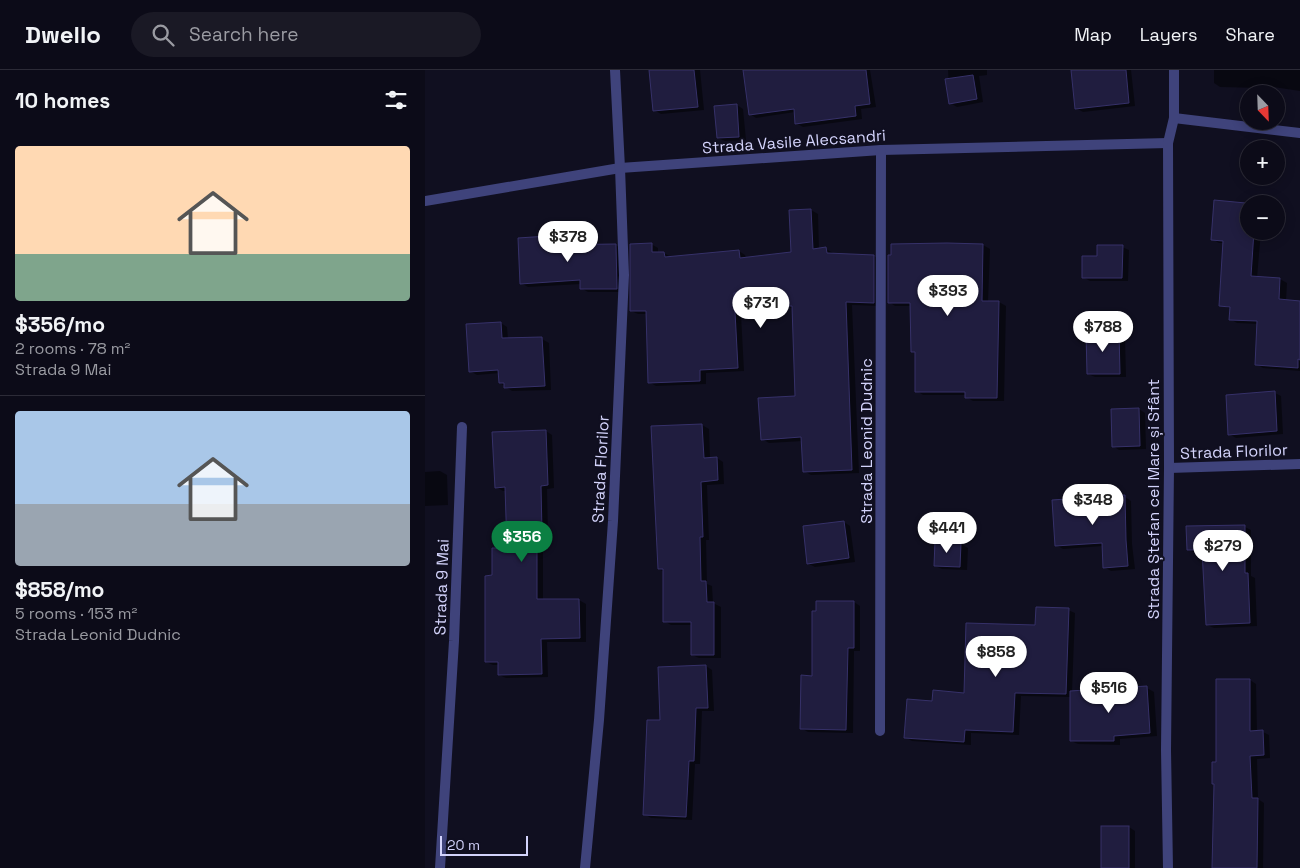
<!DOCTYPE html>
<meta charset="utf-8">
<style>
body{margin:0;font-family:"Space Grotesk",sans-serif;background:#1a1925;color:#f1f3f6;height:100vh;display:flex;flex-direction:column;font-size:19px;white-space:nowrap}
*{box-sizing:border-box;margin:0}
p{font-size:16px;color:#9a9ba2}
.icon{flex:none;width:28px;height:28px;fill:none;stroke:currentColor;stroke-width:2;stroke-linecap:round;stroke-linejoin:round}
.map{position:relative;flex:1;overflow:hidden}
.sheet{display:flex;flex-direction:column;background:#0c0b18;width:425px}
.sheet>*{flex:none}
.needle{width:32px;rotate:157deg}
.fabs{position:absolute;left:815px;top:15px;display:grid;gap:10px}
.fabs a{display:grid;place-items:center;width:45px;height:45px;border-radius:50%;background:#0c0b18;box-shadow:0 2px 12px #0003,0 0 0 1px #2c2b37;font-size:25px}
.scale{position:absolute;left:15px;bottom:12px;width:88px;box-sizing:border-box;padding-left:5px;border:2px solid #d3d3fb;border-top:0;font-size:14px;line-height:18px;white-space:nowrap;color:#d3d3fb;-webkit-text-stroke:4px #100f20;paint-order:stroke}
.price{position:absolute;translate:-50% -42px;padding:0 11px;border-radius:18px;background:#fff;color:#222;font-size:16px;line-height:32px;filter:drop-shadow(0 1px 2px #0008)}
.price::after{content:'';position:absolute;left:50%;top:30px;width:15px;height:11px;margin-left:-8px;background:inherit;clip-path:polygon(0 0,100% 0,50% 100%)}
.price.selected{background:#0b8043;color:#fff}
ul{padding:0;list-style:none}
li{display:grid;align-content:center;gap:10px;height:265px;padding:0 15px}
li+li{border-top:1px solid #2c2b37}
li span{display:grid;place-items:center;height:155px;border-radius:5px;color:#555}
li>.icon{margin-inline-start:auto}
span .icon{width:90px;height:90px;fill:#fffc;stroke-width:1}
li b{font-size:21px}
h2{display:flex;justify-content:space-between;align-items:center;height:60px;padding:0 15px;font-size:21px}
header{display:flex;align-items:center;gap:30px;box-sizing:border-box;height:70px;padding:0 25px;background:#0c0b18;border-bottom:1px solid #2c2b37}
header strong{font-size:24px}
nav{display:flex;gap:28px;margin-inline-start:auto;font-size:18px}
.search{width:350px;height:45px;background:#1a1925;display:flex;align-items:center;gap:12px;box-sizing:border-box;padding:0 18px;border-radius:28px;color:#9a9ba2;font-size:19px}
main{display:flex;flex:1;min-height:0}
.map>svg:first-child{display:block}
.shadow{fill:#0007}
.building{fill:#201d3f;stroke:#363169}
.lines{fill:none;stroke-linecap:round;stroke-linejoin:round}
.street{stroke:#3f437b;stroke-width:10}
.labels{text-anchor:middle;stroke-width:4;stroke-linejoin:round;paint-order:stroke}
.street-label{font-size:16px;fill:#d3d3fb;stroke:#100f20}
</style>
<header>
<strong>Dwello</strong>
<div class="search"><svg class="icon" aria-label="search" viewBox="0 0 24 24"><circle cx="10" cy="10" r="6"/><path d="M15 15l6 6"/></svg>Search here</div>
<nav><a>Map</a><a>Layers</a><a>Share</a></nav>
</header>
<main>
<section class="sheet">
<h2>10 homes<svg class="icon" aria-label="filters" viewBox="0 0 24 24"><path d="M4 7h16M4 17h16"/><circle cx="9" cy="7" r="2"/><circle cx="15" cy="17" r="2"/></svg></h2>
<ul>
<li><span style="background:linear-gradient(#ffd9b3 70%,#7fa58c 0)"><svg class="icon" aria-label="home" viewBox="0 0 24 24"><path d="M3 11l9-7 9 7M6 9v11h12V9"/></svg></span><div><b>$356/mo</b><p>2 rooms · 78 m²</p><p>Strada 9 Mai</p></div></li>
<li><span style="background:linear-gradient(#a9c7e8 60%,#9aa5b1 0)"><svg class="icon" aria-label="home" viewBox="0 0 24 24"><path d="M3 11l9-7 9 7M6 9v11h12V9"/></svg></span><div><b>$858/mo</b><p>5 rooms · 153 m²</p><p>Strada Leonid Dudnic</p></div></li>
</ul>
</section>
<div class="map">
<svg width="875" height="798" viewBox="0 0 875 798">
<rect width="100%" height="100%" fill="#100f20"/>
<g class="shadow">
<path d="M242,0H275L279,40L236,44L229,40Z"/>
<path d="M320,0H445L451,37L436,39L437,49L378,57L371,53L370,42L331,48L325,44Z"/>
<path d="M523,0H562V5L554,6L558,32L532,37L525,33Z"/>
<path d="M647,0H706L710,36L658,42L651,38Z"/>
<path d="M789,0H875V21L835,15V18L795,17L789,13Z"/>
<path d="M312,35L318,39L321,70L300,71L293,68Z"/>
<path d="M386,140L393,144L394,180L401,179L408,183V185L449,186L455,190V236L427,235L434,403L386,405L379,401L378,371L344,373L337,369L371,327L368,239L362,236L361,226L356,223L315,226L319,301L281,303V314L231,316L224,312L223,244H213L206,241L226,174L233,178V183H239L246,187L314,181L320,185L321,188L367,183L365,141Z"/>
<path d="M824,161H836L832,208L855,209L862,213L861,231L875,233V301L838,298L831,294L833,254L812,253L805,249L806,239L796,235L799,173H794L787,169Z"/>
<path d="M122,167L129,171V176L191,175L197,179L198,222H163L156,218V214L103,217L96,213Z"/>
<path d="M558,175L565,179L563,232H574L581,236L579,331H548L541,327L542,325H498L492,321V284L487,281L486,236H470L464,232Z"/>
<path d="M697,177L704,180L703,211H665L658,207L673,187Z"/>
<path d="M76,253L82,257L83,269H117L124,273L126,320L87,321L75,313V303L52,305L45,301Z"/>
<path d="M694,263L700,267L701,307H670L663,304Z"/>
<path d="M850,323L856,326L858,364L811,368L804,364Z"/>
<path d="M714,339L720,343L721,379L694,380L688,376Z"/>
<path d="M277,355L284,359L285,388H292L298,392L299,414L282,415L284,470H281L282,514L287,516L288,533L296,537V588H274L267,585V555H246L239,551V502L234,499Z"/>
<path d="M121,361L127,365L129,418L122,419L123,465H118V530H154L161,534V572H122L123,607L81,608L74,605V595H68L61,592L68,507L83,479L82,421H78L71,417Z"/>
<path d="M15,401L22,405L23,435L0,436V402Z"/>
<path d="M700,427L706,431L707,474L710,499L686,501L679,497L678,476L638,479L631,475Z"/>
<path d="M419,452L425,456L430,492L390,497L384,494Z"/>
<path d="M820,457L826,460V506L830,508L832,556L789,558L782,555L779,483H770L763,479Z"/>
<path d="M511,472L536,474L543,478L542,500L517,499L510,496Z"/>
<path d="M429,532L435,536V581H429L428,663L383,662L376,658Z"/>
<path d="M643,540L650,543L647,622L722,618L729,622L732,666L695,669V675L653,674L646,671V627L596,626L594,665L546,663V675L487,671L480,667L508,632L540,624L612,556Z"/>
<path d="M281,596L287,600L289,641H277L275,694H270L267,750L226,748L219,744L236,651Z"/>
<path d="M825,610L831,614L832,662H838L844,665L845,688L832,689L833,729L839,733L838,798H789L792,693Z"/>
<path d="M704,757L710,761V798H678Z"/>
</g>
<g class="building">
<path d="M224,0H269L273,37L228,41Z"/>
<path d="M318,0H441L445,34L430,36L431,46L370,54L369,39L324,45Z"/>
<path d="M646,0H701L704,33L650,39Z"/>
<path d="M548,5L552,29L524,34L520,9Z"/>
<path d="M312,34L314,67L292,68L289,36Z"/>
<path d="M789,130L831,134H824V161H829L826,206L855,208L854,229L875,231V290L873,289V298L830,295L832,251L804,250L805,237L794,236L798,171L786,170Z"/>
<path d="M386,139L388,179L401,177L402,183L449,185V233L421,232L427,400L378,402L376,367L336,370L333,328L370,326L367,236H361L360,224H356L355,219L309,223L313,298L275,300V311L223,313L221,241H205V174L227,173V182H239L240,187L314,180L315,188L366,182L364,140Z"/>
<path d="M123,166V175L191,174L192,219H155V210L95,214L93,168Z"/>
<path d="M522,173L558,174L557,231H574L572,328H540V322H490V282H486L485,233H463V185H466V174Z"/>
<path d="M672,175H698L697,208H657V186H672Z"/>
<path d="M76,252L77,268L117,267L120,316L79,318V313H74L73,300L44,302L41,254Z"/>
<path d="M661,262H694L695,304H662Z"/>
<path d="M850,321L852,361L803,365L801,325Z"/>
<path d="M714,338L715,376L687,377L686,339Z"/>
<path d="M277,354L279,388L292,387L293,410L276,412L278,467H275L276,511H281L282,532H289V585H266V552H238V499H233L226,356Z"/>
<path d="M121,360L123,415L116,416L117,462H112V529H154L155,568L116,569L117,604L73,605V592H60V506L67,505V478H82L80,417L70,418L67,362Z"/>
<path d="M700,425L701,470L703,496L678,498L677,473L630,476L627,430Z"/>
<path d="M419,451L424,488L382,494L378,456Z"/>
<path d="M820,455V503H823L825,553L781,555L777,480H762L761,456Z"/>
<path d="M510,471L536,473L535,497L509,496Z"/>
<path d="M391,531H429V578H423L421,660L375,659L376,605L387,606V541H391Z"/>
<path d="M611,537L644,538L641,624L590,623L588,662L540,660L539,672L479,668L482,629L507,631L508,620L539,623L541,553L610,555Z"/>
<path d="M281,595L283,638H271L269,691H264L261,747L218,745L222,650H235L233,597Z"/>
<path d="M791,609H825V661L838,660L839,685L825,686L827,728H833L832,798H787L789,714H787V692H791Z"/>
<path d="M722,616L725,663L689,666V671H645V621Z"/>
<rect x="676" y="756" width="28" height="42"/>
</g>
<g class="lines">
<g class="street">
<path d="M749,48L875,63"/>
<path d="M0,131L195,98L456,80L743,73"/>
<path d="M744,398L875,394"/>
<path d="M455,661L456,80"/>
<path d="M15,798L29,571L37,357"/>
<path d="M160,798L174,650L188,451L199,205L195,98L190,0"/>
<path d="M743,798L741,680L744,398L743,73L749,48V0"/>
</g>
</g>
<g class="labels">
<g class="street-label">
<text transform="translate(369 71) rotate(-4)" y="6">Strada Vasile Alecsandri</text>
<text transform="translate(441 371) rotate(-90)" y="6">Strada Leonid Dudnic</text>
<text transform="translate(809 381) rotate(-2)" y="6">Strada Florilor</text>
<text transform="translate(175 399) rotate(-87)" y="6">Strada Florilor</text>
<text transform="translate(728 429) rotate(-90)" y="6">Strada Ștefan cel Mare și Sfânt</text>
<text transform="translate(16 517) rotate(-88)" y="6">Strada 9 Mai</text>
</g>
</g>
</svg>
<div class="fabs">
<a><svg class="needle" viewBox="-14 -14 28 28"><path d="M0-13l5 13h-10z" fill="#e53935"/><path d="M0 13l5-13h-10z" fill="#9a9ba2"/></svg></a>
<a>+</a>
<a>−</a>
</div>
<div class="scale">20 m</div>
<b class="price" style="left:143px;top:193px">$378</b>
<b class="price" style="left:523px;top:247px">$393</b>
<b class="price" style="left:336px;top:259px">$731</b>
<b class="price" style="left:678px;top:283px">$788</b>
<b class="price" style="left:668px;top:456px">$348</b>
<b class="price" style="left:522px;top:484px">$441</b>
<b class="price selected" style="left:97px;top:493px">$356</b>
<b class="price" style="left:798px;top:502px">$279</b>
<b class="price" style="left:571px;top:608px">$858</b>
<b class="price" style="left:684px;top:644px">$516</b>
</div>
</main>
